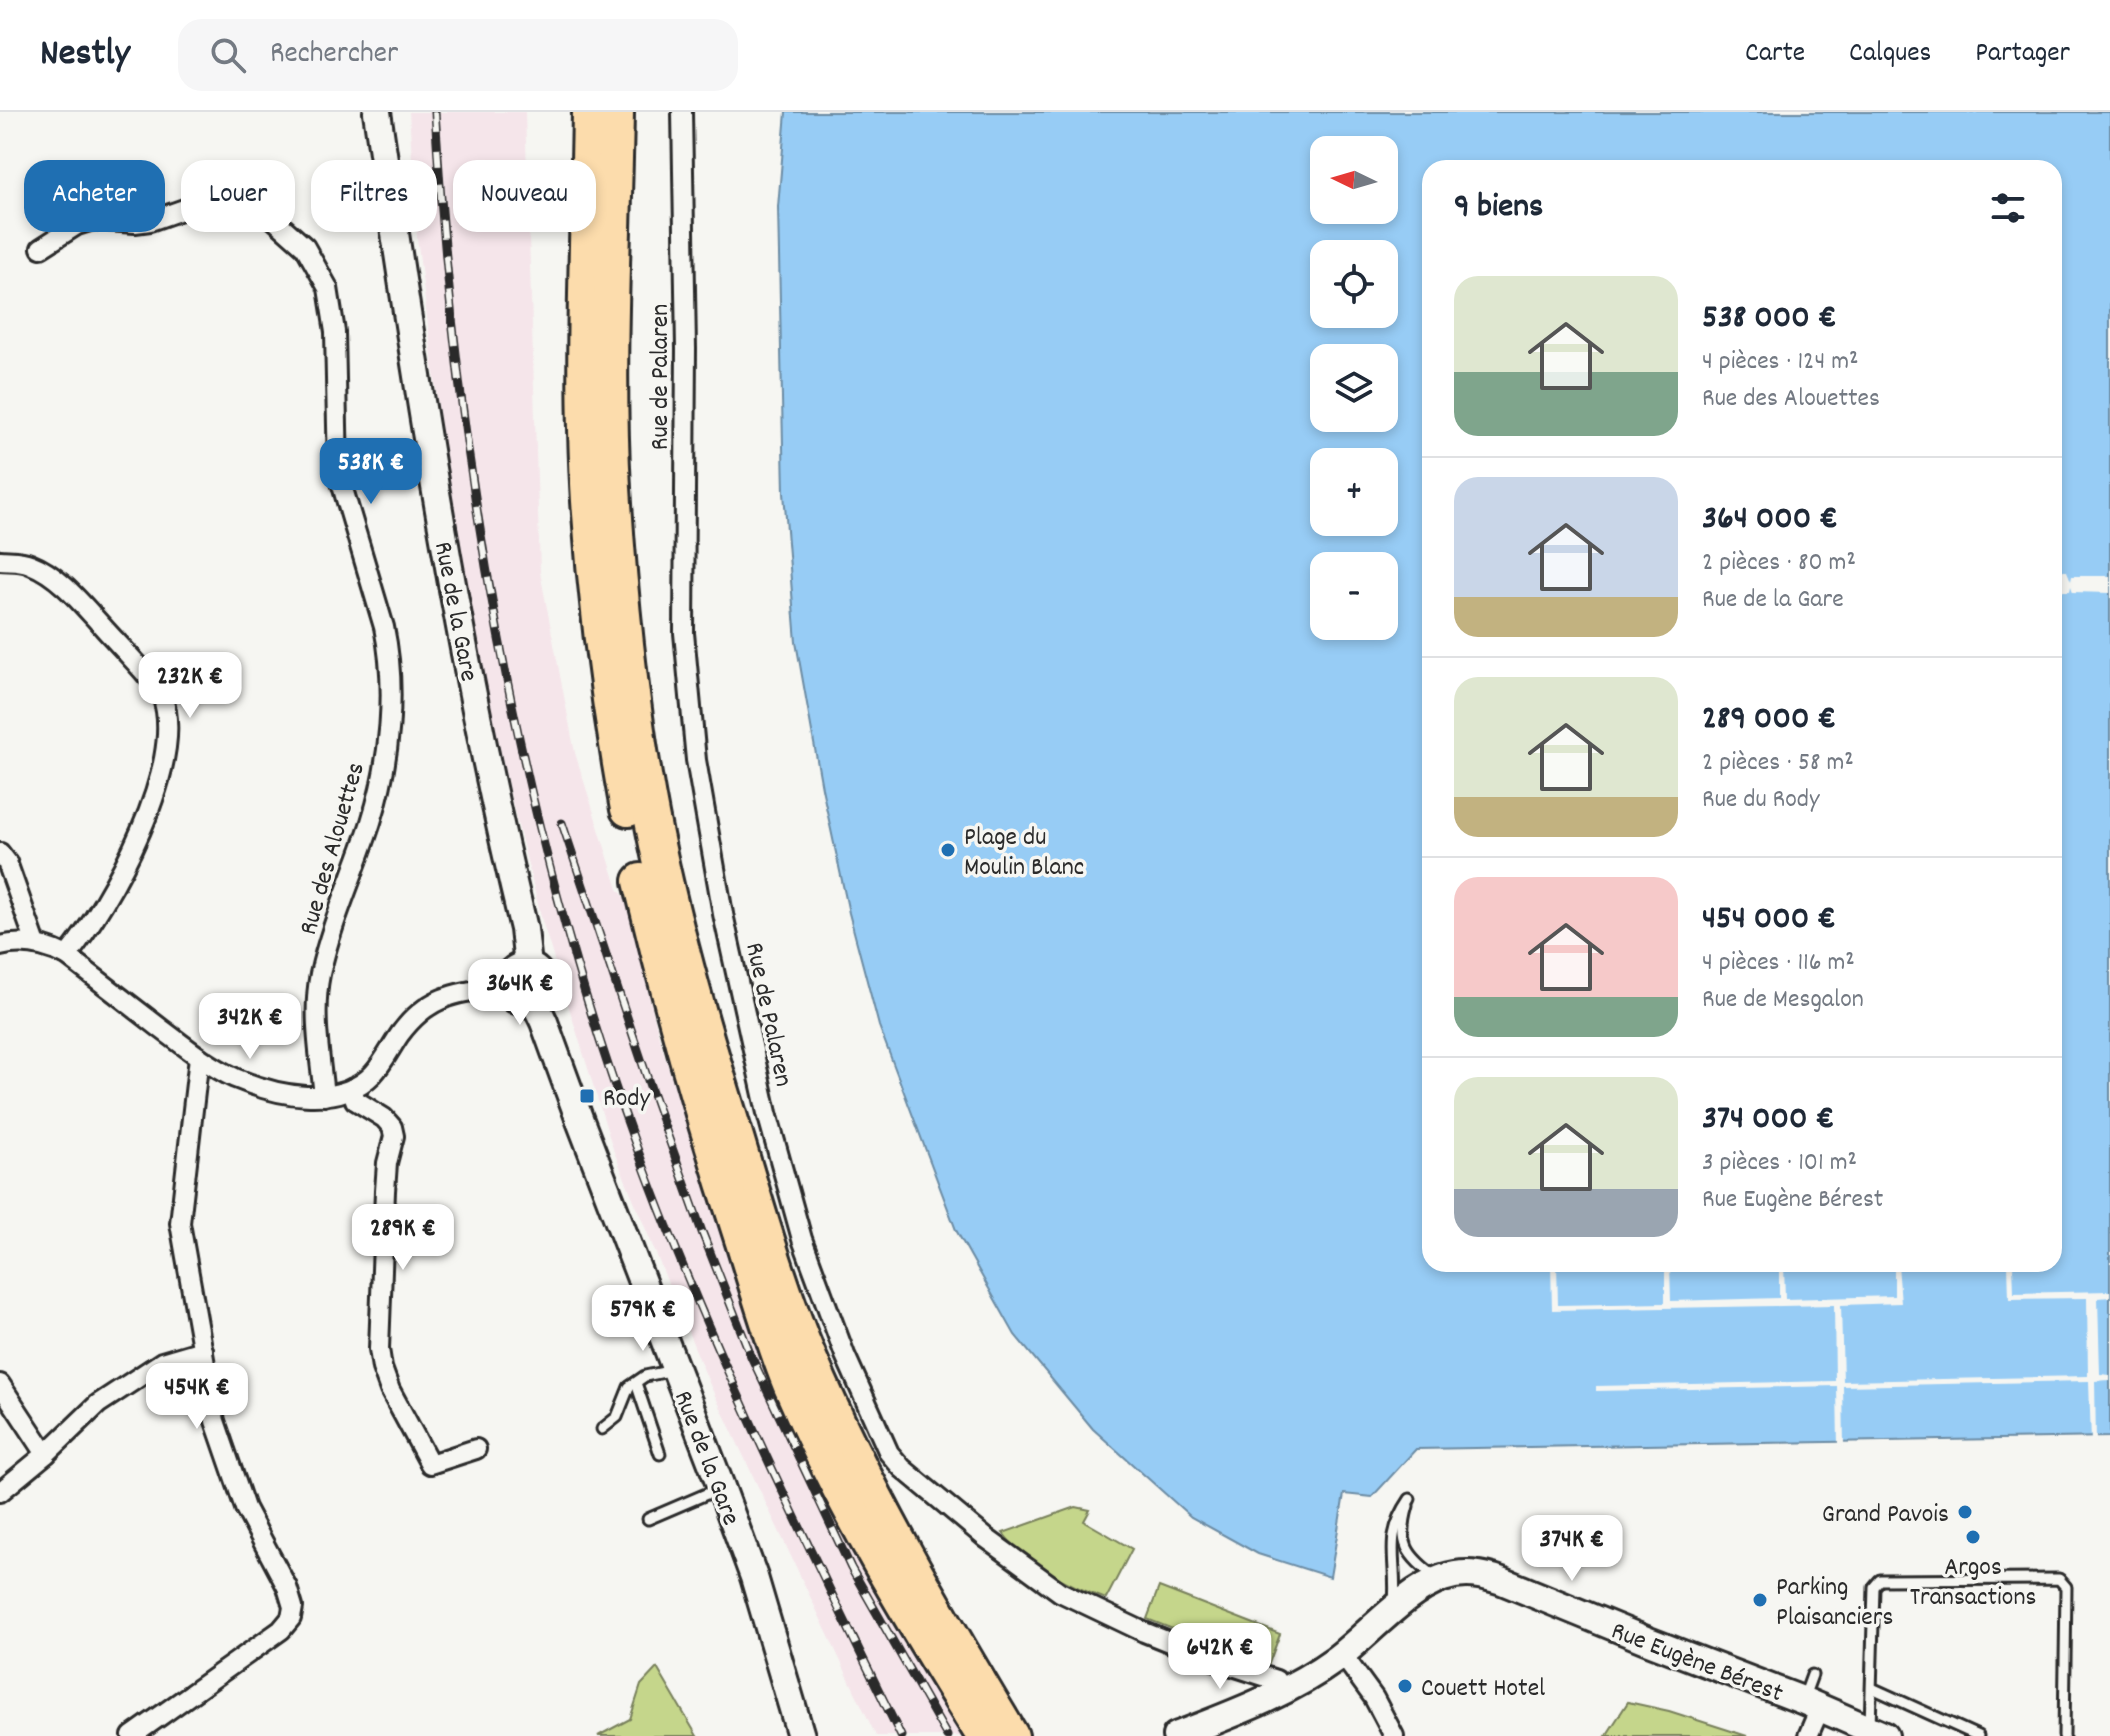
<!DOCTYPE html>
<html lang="fr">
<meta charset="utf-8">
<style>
body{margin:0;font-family:Dekko,sans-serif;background:#f6f6f7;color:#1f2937;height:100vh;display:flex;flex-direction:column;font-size:30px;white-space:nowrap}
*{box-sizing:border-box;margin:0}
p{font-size:26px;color:#747a83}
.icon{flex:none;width:44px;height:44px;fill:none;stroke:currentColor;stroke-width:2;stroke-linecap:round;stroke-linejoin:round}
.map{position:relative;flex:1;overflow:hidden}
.sheet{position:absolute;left:1422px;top:48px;width:640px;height:1112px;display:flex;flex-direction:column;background:#fff;border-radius:24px;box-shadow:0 4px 12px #0003}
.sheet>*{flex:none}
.top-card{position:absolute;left:24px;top:48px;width:760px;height:72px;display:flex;gap:16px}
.needle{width:52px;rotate:275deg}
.controls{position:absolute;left:1310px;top:24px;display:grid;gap:16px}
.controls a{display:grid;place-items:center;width:88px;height:88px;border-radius:16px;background:#fff;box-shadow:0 4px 12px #0003;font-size:40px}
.price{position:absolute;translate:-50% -68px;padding:0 18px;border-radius:16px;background:#fff;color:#222;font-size:26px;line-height:52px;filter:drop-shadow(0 2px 4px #0008)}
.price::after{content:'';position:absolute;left:50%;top:48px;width:24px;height:18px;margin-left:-12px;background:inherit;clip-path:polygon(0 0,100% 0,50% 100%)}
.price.current{background:#1f6fb2;color:#fff}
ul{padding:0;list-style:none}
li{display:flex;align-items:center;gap:24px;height:200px;padding:0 32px}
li+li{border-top:2px solid #e0e1e3}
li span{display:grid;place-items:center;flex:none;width:224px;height:160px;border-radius:24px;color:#555}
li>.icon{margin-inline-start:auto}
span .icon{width:96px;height:96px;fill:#fffc;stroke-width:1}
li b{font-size:34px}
h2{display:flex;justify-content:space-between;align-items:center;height:96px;padding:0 32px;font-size:34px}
.pill{padding:0 28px;border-radius:24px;background:#fff;box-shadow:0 4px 12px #0003;font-size:28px;line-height:72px}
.pill.current{background:#1f6fb2;color:#fff}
header{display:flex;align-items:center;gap:48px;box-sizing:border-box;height:112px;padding:0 40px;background:#fff;border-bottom:2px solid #e0e1e3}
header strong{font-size:38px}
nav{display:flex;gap:44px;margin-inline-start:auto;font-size:28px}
.search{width:560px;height:72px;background:#f6f6f7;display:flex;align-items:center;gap:20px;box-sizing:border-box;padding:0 28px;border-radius:24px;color:#747a83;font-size:30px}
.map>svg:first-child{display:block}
.built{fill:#f5e5ea}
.green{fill:#c5d68b;stroke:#78805b;stroke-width:2}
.water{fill:#97ccf5;stroke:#6c8ca4;stroke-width:2;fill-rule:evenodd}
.pier{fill:#f6f6f2}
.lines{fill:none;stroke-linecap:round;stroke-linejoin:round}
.lane-casing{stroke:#2b2b2b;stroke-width:15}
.street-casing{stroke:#2b2b2b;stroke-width:24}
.secondary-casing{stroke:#2b2b2b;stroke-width:32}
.highway-casing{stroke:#2b2b2b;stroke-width:40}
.lane{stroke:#f6f6f2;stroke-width:9}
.street{stroke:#f6f6f2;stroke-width:18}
.secondary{stroke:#f6f6f2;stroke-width:26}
.highway{stroke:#fcdcac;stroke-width:34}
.rail-casing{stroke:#2b2b2b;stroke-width:9}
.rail{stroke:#f6f6f2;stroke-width:6;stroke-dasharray:18;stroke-linecap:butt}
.poi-dot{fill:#1f6fb2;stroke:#f6f6f2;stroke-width:3}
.labels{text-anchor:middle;stroke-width:7;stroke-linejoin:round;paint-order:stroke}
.street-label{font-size:26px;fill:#2b2b2b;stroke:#f6f6f2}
.poi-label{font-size:26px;fill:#2b2b2b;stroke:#f6f6f2;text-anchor:start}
</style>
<header>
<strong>Nestly</strong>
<div class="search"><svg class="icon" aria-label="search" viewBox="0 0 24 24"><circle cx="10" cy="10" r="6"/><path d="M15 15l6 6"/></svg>Rechercher</div>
<nav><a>Carte</a><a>Calques</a><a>Partager</a></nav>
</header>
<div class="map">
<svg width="2110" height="1624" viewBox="0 0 2110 1624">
<rect width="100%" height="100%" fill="#f6f6f2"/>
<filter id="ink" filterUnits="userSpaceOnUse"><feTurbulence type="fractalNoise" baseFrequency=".0125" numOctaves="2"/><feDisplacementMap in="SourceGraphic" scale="16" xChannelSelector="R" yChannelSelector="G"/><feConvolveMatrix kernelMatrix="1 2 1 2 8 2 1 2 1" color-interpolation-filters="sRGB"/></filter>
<g filter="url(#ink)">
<path class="built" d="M409,0H525L540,460L575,641L618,777L627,788L659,925L716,1108L771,1261L967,1624H876L710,1273L614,1040L543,812L510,682L479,541L441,317L417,125Z"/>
<g class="green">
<path d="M1076,1395L1090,1398L1084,1409L1132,1437L1106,1487C1072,1475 1024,1450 1003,1421Z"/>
<path d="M1159,1475L1280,1522L1268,1554L1147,1507Z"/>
<path d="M657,1556L697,1624H598L630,1607L641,1573Z"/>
<path d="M1628,1590L1669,1599L1747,1624H1606Z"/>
</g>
<path class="water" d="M786,0H2110V1325L1416,1337L1372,1385L1344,1382L1330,1465L1258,1442L1191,1405L1093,1317L1015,1223L956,1118L879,914L849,801L822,676L796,530L784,381L778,95ZM1324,38H1384V98H1324ZM1430,56H2054V1152H1430ZM1324,142H1384V202H1324ZM1324,246H1384V306H1324ZM1324,350H1384V410H1324ZM1324,454H1384V514H1324Z"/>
<g class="pier">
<path d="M2054,459H2067L2071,469L2072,464H2110V481L2073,480L2071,474L2070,479H2054Z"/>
<path d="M1551,1152H1557L1558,1193L1665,1191V1152H1670L1671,1189L1779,1186V1152H1784L1785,1187L1894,1184V1152H1898L1901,1191L1841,1193L1843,1269L2088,1264L2087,1186L2009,1187L2008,1152H2013L2014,1181L2110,1179V1185L2098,1186L2100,1262L2110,1263V1268L2095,1269L2096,1330H2091L2089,1269L1843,1274L1844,1334H1838L1837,1274L1596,1279V1274L1835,1269L1834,1193L1552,1198Z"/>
</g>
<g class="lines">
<g class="lane-casing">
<g id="lane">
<path d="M636,1271L660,1342"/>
<path d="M602,1317L617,1305L629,1275L645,1264L674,1258"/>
<path d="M1408,1394C1397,1431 1407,1444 1436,1465"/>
<path d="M648,1407L718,1377"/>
<path d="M1394,1491C1398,1446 1382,1428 1410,1387"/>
<path d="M1872,1576L1978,1624"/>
<path d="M1804,1585L1812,1563"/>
<path d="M1870,1615L1874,1475L1880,1468L2059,1467L2066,1475L2064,1624"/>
</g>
</g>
<g class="street-casing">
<g id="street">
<path d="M682,0L686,237L684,521L696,648L723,802L767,1001L802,1127L845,1243L889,1341L902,1356L986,1426L1060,1480L1144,1520L1214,1548L1276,1568"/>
<path d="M41,136L77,113L93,108L135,111L150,109L207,89L229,88L251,93L269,103L305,135L328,176L335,220L338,360L384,515C397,577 390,650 371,710C355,760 331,811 320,862C312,902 320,944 324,984"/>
<path d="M0,448C10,449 21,448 30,452C59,463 82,492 103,515C115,529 157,571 162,584C188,651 110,792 67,844"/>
<path d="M0,741L7,750L36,832"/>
<path d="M0,834C24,828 46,833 67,844C98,868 128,891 159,915C183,933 207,953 235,966C275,983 338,998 373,962C384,950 391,935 400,922C431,880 460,881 507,874"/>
<path d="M353,976L355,988L384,1006L392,1015L394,1024L387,1051L385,1079L379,1237L382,1256L390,1278L430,1352L476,1337"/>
<path d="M0,1272L46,1342"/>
<path d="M0,1380L46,1342L98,1292L162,1250L203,1238"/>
<path d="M1342,1542L1374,1586L1394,1624"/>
<path d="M132,1624L281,1518L291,1506L293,1495L287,1475L245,1396L215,1309L180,1111L199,945"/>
<path d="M1808,1624L1820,1596"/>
</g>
</g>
<g class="secondary-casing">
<g id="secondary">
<path d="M377,0C417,274 459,548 524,817L528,854"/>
<circle cx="525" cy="872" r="18"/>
<path d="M534,889L544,910L579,1006L721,1375L754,1465L801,1624"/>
<path d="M1176,1624C1230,1603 1288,1582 1336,1547C1368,1523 1405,1479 1443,1466C1464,1459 1482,1462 1502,1469L1646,1528L1802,1588L1885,1624"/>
</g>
</g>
<g class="highway-casing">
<g id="highway">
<path d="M590,0C588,129 581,260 589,389C596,493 609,595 628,697"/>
<path d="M616,0C614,125 606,251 613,376C620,492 632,610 655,723C676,827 706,928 737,1029C759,1102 780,1177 810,1248C866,1379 937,1501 1011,1624"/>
<path d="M641,769C670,891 704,1011 743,1130C758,1178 772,1228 791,1274C844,1397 913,1510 984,1624"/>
</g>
</g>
<use href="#lane" class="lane"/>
<use href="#street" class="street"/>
<use href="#secondary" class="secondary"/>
<use href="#highway" class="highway"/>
<g class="rail-casing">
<g id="rail">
<path d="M435,0C455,343 517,708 635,1031C710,1236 805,1428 901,1624"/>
<path d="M562,711L651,977L702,1120L751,1244L851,1456L947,1624"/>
</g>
</g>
<use href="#rail" class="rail"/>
</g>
</g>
<g class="poi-dot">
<circle cx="948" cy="738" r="8"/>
<rect x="579" y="976" width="16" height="16" rx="4"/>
<circle cx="1965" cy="1400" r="8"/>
<circle cx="1973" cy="1425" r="8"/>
<circle cx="1760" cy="1488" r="8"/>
<circle cx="1405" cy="1574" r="8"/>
</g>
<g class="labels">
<g class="street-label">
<text transform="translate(658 265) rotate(-90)" y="9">Rue de Palaren</text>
<text transform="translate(458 499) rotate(79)" y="9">Rue de la Gare</text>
<text transform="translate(330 736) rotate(-74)" y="9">Rue des Alouettes</text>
<text transform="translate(771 902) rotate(78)" y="9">Rue de Palaren</text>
<text transform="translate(709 1345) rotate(69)" y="9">Rue de la Gare</text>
<text transform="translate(1698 1548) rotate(21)" y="9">Rue Eugène Bérest</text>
</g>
<g class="poi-label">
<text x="964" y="732">Plage du<tspan x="964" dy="30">Moulin Blanc</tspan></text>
<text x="603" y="993">Rody</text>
<text x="1949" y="1409" text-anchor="end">Grand Pavois</text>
<text x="1973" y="1462" text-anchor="middle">Argos<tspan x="1973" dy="30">Transactions</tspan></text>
<text x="1776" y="1482">Parking<tspan x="1776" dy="30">Plaisanciers</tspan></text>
<text x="1421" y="1583">Couett Hotel</text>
</g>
</g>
</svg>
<div class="controls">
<a><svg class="needle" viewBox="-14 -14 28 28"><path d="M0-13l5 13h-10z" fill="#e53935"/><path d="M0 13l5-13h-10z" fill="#747a83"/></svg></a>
<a><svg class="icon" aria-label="locate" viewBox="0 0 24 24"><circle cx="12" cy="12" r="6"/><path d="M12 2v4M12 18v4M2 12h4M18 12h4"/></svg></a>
<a><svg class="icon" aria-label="layers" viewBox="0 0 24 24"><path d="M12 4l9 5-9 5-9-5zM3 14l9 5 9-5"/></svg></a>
<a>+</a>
<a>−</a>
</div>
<b class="price current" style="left:371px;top:394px">538K €</b>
<b class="price" style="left:190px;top:608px">232K €</b>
<b class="price" style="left:520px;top:915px">364K €</b>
<b class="price" style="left:250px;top:949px">342K €</b>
<b class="price" style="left:403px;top:1160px">289K €</b>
<b class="price" style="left:643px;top:1241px">579K €</b>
<b class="price" style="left:197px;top:1319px">454K €</b>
<b class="price" style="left:1572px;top:1471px">374K €</b>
<b class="price" style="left:1220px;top:1579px">642K €</b>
<div class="top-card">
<a class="pill current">Acheter</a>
<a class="pill">Louer</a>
<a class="pill">Filtres</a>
<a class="pill">Nouveau</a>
</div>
<section class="sheet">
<h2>9 biens<svg class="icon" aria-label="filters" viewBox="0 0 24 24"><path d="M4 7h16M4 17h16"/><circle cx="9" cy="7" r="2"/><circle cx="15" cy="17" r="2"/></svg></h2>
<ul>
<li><span style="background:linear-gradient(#dfe7d0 60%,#7fa58c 0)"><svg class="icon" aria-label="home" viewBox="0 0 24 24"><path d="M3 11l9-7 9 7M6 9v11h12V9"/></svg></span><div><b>538 000 €</b><p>4 pièces · 124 m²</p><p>Rue des Alouettes</p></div></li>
<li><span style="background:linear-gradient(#c9d6e8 75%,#c2b280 0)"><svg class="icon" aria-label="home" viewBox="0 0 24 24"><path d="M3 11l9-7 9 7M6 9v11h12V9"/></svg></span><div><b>364 000 €</b><p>2 pièces · 80 m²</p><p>Rue de la Gare</p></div></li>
<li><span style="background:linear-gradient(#dfe7d0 75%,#c2b280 0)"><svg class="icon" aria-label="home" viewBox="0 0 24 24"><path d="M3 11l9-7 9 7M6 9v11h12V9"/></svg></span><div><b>289 000 €</b><p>2 pièces · 58 m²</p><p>Rue du Rody</p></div></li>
<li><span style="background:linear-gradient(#f6c9c9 75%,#7fa58c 0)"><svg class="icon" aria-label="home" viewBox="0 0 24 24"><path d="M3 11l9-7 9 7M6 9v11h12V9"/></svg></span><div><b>454 000 €</b><p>4 pièces · 116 m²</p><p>Rue de Mesgalon</p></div></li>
<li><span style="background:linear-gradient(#dfe7d0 70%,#9aa5b1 0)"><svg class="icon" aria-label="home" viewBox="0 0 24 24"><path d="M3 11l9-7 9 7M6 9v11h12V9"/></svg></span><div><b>374 000 €</b><p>3 pièces · 101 m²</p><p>Rue Eugène Bérest</p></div></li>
</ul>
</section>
</div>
